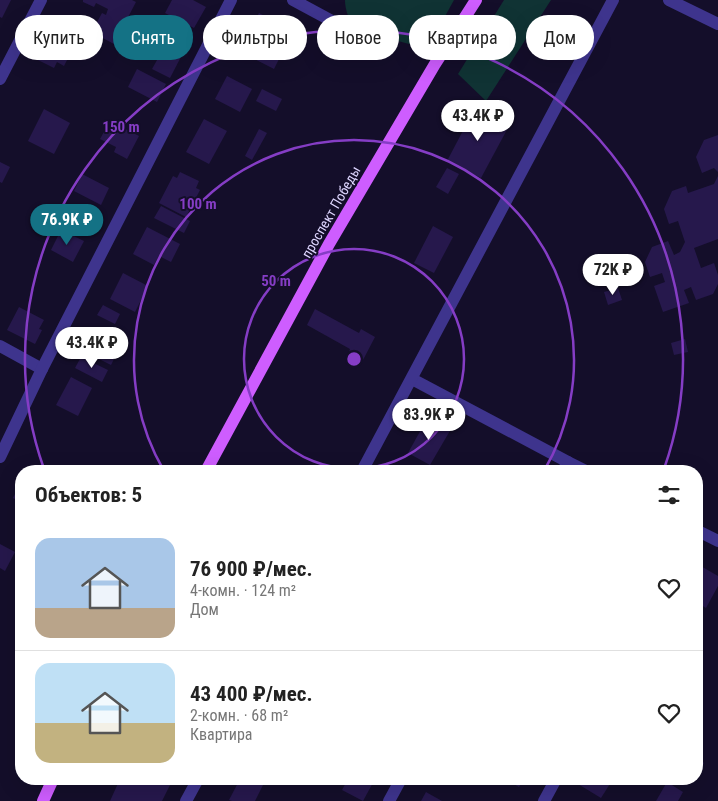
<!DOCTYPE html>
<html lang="ru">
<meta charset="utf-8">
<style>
body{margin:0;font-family:"Roboto Condensed",sans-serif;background:#f2f2f2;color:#222;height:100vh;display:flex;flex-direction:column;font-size:19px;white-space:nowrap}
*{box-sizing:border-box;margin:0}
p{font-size:16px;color:#767676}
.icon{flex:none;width:28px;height:28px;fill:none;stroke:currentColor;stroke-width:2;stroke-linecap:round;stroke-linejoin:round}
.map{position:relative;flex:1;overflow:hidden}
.details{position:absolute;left:15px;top:465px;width:688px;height:320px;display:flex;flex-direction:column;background:#fff;border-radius:20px;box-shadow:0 5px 20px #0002}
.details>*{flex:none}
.banner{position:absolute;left:15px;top:15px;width:689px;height:45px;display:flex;gap:10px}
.price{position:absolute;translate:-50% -42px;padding:0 11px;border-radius:18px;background:#fff;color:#222;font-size:16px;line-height:32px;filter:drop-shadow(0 1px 2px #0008)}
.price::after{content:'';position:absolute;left:50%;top:30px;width:15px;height:11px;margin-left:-8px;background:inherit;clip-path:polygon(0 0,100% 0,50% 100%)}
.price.selected{background:#147285;color:#fff}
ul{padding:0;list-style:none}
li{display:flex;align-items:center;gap:15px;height:125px;padding:0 20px}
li+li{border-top:1px solid #e0e0e0}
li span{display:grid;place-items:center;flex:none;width:140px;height:100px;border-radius:15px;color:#555}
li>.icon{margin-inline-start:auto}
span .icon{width:60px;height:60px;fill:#fffc;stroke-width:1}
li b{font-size:21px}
h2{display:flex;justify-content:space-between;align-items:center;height:60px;padding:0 20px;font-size:21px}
.pill{padding:0 18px;border-radius:22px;background:#fff;box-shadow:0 5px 20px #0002;font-size:18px;line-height:45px}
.pill.selected{background:#147285;color:#fff}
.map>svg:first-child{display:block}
.green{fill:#103334}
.building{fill:#26184c}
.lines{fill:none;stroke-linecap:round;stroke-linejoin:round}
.street{stroke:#3e348d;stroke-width:12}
.primary{stroke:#ce5dff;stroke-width:12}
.ring{fill:none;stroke:#853dc5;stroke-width:2.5}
.labels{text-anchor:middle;stroke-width:4;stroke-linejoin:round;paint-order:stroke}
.street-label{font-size:14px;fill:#ded6ff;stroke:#140e2a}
.centre{fill:#853dc5;stroke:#140e2a;stroke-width:2.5}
.ring-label{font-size:15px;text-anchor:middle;font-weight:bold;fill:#853dc5;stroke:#140e2a;stroke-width:4;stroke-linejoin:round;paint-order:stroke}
</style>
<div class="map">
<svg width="718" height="801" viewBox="0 0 718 801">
<rect width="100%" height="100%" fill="#140e2a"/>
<g class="green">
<path d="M345,0H454L427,49L355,29C349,20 345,10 345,0Z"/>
<path d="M504,0H551L486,101L458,74Z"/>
</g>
<g class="building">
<path d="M0,0H11L2,18L0,17Z"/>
<path d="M83,0H132L136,2L114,44L95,34L99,28L95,26L102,13L106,15L108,9L96,3L94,7L83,2Z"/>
<path d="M172,0H193L206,7L194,28L165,13Z"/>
<path d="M259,13L276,22L271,31L282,37L274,52L281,55L274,69L239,51Z"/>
<path d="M53,26L78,38L64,66L57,62L54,68L36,59Z"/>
<path d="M166,44L183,53L170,78L152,69Z"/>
<path d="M137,69L166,84L157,102L128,87Z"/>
<path d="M227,76L252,89L240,112L215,99Z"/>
<path d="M262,89L282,99L276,111L256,101Z"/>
<path d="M476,106L510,124L481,178L447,161Z"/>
<path d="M44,109L70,123L54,154L28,141Z"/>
<path d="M204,119L227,131L209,164L186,152Z"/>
<path d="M110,121L139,136L127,159L114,152L116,147L100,139Z"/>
<path d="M259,129L267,133L252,160L245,156Z"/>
<path d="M718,135V172L714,168L702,173L696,157L704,140Z"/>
<path d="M0,162L10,167L2,183L0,182Z"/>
<path d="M447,168L459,174L448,194L436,187Z"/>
<path d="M180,172L199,181L196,188L200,190L186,217L159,203L173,176L177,178Z"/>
<path d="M82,174L109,188L101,205L74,191Z"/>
<path d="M718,176V239L694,248L701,268L714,263L718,275V284L713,294L696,300L691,287L684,290L689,303L663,312L654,286L665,282L662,273L650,277L645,262L652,247L668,241L674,255L680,252L685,242L678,221L669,224L664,209L672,191L686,186L688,193L714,184Z"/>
<path d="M161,206L190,221L184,233L154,218Z"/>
<path d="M433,226L453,237L434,273L414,263Z"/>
<path d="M147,227L180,244L171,262L159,256L154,265L133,254Z"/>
<path d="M61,230L84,241L73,262L51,250Z"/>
<path d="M123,273L148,286L135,312L110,299Z"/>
<path d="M618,288L622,300L608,305L604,292Z"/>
<path d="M103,305L120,314L115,324L97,315Z"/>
<path d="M19,307L44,320L39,329L42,330L35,344L7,330Z"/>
<path d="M315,309L359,333L361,329L375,337L363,360L349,352L350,349L307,325Z"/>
<path d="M95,329L122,343L111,365L83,351Z"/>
<path d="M685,339L688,352L674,355L671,343Z"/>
<path d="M81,357L108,370L102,382L75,368Z"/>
<path d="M71,377L92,388L78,416L56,405Z"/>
<path d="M428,417L451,429L430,465L408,453Z"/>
<path d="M21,482V502L13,498Z"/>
<path d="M0,544L15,552L5,571L0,568Z"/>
<path d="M699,565L718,576V586L706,608L696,602V569Z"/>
<path d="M696,757L704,763L696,774Z"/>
<path d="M120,779H173L162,801H110Z"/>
<path d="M240,779H266L255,801H232L229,800Z"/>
<path d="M348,779H375L363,801L342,790Z"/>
<path d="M443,779H457L454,785Z"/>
<path d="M505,779H524L519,787Z"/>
<path d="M581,779H613L601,798L578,784Z"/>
<path d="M667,782L683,792L678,801H656Z"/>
<path d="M426,792L442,801H421Z"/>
</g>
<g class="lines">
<g class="street">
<path d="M293,0L332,21"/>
<path d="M669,0L718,24"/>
<path d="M0,79L41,0"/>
<path d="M0,346L42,369"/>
<path d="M412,379L568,462L563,471"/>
<path d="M0,457L42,369L231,0"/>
<path d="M568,462L586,471"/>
<path d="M362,471L613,0"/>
<path d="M696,530L718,541"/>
<path d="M186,801L198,779"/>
<path d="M389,801L401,779"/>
<path d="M544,801L556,779"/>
</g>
<g class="primary">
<path d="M206,471L329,244L435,64L476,0"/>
<path d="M43,801L53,779"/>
</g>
</g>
<g class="ring">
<circle cx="354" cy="359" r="110"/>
<path d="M164 471A220 220 0 1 1 544 471"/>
<path d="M44 469A329 329 0 1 1 664 469"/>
</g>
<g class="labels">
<g class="street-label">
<text transform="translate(331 212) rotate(-60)" y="5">проспект Победы</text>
</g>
</g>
<circle cx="354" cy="359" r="8" class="centre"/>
<g class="ring-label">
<text x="121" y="132">150 m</text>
<text x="198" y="209">100 m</text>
<text x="276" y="286">50 m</text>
</g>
</svg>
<b class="price" style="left:478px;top:142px">43.4K ₽</b>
<b class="price selected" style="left:67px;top:246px">76.9K ₽</b>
<b class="price" style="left:613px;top:296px">72K ₽</b>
<b class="price" style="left:92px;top:369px">43.4K ₽</b>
<b class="price" style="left:429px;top:441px">83.9K ₽</b>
<div class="banner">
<a class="pill">Купить</a>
<a class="pill selected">Снять</a>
<a class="pill">Фильтры</a>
<a class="pill">Новое</a>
<a class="pill">Квартира</a>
<a class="pill">Дом</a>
</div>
<section class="details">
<h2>Объектов: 5<svg class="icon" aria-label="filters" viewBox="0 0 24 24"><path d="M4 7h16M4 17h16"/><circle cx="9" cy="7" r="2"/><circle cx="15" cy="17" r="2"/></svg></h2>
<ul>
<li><span style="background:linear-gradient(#a9c7e8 70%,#b9a48a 0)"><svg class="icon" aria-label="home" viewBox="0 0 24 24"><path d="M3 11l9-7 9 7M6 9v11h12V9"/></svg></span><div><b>76 900 ₽/мес.</b><p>4-комн. · 124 m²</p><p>Дом</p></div><svg class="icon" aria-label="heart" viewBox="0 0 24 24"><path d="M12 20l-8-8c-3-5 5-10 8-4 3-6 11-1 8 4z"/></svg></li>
<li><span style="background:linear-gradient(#bfe0f5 60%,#c2b280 0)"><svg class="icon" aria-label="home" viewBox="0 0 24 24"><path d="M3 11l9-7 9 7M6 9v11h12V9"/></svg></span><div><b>43 400 ₽/мес.</b><p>2-комн. · 68 m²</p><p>Квартира</p></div><svg class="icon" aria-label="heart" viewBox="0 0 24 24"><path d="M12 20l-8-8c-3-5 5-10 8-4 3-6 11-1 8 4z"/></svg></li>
</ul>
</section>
</div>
